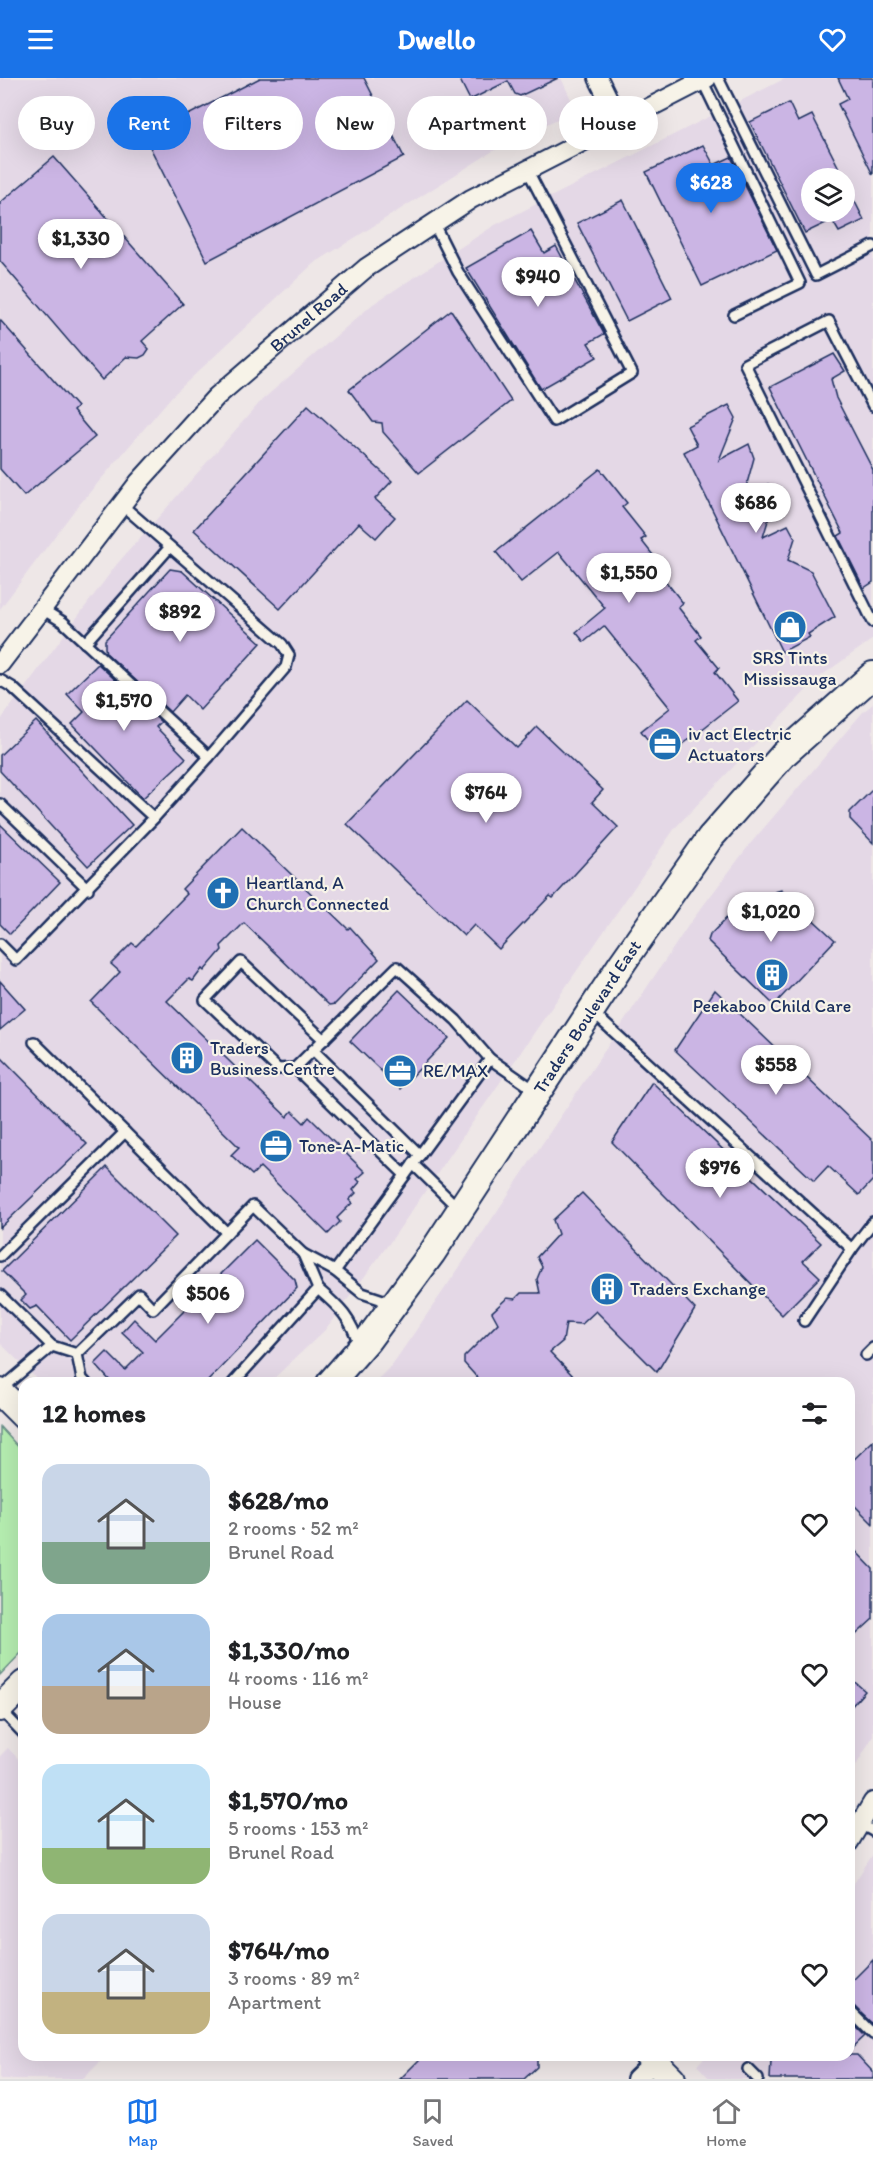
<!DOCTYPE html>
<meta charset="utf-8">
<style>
body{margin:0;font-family:Itim,sans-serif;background:#f2f2f2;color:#202124;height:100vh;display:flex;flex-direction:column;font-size:22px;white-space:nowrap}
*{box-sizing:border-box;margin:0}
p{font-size:20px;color:#757577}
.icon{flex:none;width:33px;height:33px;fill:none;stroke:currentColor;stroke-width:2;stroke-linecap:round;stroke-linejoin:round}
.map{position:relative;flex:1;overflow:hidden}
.drawer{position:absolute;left:18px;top:1299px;width:837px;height:684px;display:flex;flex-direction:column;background:#fff;border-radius:18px;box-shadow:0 6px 24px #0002}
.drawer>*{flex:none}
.banner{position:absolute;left:18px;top:18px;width:837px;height:54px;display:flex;gap:12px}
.controls{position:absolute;left:801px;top:90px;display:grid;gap:12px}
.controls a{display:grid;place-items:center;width:54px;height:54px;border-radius:50%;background:#fff;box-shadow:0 6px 24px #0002;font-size:30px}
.price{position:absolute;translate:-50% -51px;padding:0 14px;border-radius:21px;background:#fff;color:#222;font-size:20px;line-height:39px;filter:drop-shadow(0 2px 3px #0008)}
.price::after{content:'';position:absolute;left:50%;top:36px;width:18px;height:14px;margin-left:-9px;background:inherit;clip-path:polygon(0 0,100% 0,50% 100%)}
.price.current{background:#1a73e8;color:#fff}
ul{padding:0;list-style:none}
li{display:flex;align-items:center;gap:18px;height:150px;padding:0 24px}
li span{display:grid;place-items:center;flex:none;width:168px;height:120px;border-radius:18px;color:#555}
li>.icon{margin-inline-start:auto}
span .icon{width:72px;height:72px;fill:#fffc;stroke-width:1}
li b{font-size:26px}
h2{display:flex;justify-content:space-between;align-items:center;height:72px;padding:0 24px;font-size:26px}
.pill{padding:0 21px;border-radius:27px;background:#fff;box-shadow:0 6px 24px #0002;font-size:21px;line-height:54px}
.pill.current{background:#1a73e8;color:#fff}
header{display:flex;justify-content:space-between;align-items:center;height:78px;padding:0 24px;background:#1a73e8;color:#fff;font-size:27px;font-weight:700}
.dock{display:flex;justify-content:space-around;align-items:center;height:84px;border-top:2px solid #e0e0e0;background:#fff;font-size:16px;color:#757577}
.dock a{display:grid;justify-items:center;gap:3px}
.dock .current{color:#1a73e8}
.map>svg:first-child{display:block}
.built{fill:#e4d8e6;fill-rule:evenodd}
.green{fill:#b5edb0;stroke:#688e87;stroke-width:1.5}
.building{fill:#cbb5e4;stroke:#1b2f5e;stroke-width:1.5}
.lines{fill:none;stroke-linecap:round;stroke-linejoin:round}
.lane-casing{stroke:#1b2f5e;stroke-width:14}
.street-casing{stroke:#1b2f5e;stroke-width:22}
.secondary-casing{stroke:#1b2f5e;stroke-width:30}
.lane{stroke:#f7f3e8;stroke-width:9}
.street{stroke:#f7f3e8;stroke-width:18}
.secondary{stroke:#f7f3e8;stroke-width:26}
.labels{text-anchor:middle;stroke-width:4.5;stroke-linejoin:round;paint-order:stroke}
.street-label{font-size:18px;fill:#1b2f5e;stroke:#f7f3e8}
.poi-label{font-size:18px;fill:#1b2f5e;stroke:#f7f3e8;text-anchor:start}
</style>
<header><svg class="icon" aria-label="menu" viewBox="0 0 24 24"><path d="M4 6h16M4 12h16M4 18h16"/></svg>Dwello<svg class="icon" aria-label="heart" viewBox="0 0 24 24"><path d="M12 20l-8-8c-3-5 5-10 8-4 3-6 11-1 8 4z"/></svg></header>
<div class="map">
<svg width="873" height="2001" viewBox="0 0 873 2001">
<rect width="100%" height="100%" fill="#eee7e7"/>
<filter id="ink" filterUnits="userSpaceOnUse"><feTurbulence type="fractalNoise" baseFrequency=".0167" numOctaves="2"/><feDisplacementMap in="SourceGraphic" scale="12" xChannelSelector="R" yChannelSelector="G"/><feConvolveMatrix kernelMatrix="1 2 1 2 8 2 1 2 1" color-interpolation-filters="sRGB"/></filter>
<g filter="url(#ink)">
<g class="built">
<path d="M0,0H561L576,32L501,68L313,186L172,318L73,434L0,531Z"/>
<path d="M786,0H873V561L818,600L675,750L393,1160L325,1252L269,1305H41L0,1265V643L117,486L262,322L373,226L495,147ZM812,100H844V134H812Z"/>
<path d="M873,626V1658L849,1700V1305H374L392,1287L459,1190L690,845L750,766L863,634Z"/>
<path d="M8,1670L24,1687V1977H107L83,2001H0V1678Z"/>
<path d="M873,1776V2001H710L697,1987L707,1977H849V1813Z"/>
</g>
<path class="green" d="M0,1349L24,1375V1572L0,1597Z"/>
<g class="building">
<path d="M260,0H364L404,79L207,183L145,59Z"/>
<path d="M459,0H558L520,18L515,16L508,3L470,22Z"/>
<path d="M838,0H873V97L838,26L848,21Z"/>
<path d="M789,25L798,44L812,37L844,100H812V134H844V102L864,142L839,154L832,142L805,155L750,44Z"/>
<path d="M703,67L714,87L731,79L777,172L702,208L646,94Z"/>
<path d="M54,79L183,226L142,263L149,271L145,277L139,280L126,279L102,302L0,183V125Z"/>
<path d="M623,122L672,220L627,243L577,145Z"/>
<path d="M531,153L544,175L556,168L604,256L588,265L597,279L541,311L466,190Z"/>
<path d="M451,232L511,323L419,395L383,354L382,345L373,344L349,312Z"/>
<path d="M0,242L77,329L73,333L95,359L24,418L0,391Z"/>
<path d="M834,276L845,293L831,301L836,320L873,392V504L864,510L838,458L843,455L770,309Z"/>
<path d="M308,327L392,403L375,421L395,439L376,460L359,445L280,531L194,452Z"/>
<path d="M729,327L736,340L719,382L749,366L754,380L743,420L768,406L775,420L763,459L788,447L795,460L788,482L811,493L835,539L808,556L810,559L782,574L684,374L697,367L687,348Z"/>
<path d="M600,391L627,425L622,429L646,459L641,462L664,491L659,495L683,525L678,529L701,558L696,562L719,590L715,594L738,623L663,682L641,653L670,630L604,548L584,564L576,554L605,530L559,474L521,504L496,474Z"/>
<path d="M170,491L182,493L261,565L200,632L185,617L170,634L106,575L105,570V562Z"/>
<path d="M98,586L161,644L156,649L186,680L143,720L72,646L84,634L67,616Z"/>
<path d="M467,622L517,670L537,649L603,712L592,724L618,749L553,820L550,818L499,871L474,847L464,858L347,746Z"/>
<path d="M36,643L132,747L88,788L0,693V677Z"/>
<path d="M873,711V765L850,741V734Z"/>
<path d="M0,746L60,804L10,856L0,846Z"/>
<path d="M242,749L348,851L350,849L379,881L335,926L329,927L244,845L221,868L222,872L204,893L202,891L193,903L189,901L167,923L287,1039L292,1033L304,1045L309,1039L365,1094L357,1101L360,1104L353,1112L356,1115L349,1122L352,1125L337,1140L340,1144L328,1156L260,1089L252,1097L231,1077L239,1069L91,924L120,894L111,886L132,865L136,868L187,816L182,811Z"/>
<path d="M781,812L835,862L774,927L708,863L710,857L742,824L749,823L760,829L775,814Z"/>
<path d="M0,903L25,931L0,952Z"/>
<path d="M399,912L449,960L400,1011L350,963Z"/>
<path d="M715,912L873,1063V1102L859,1117L828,1088L814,1103L675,972Z"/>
<path d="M0,978L87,1066L0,1150Z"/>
<path d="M652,1004L821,1165L803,1183L820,1199L782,1237L612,1064Z"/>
<path d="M107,1089L176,1158L70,1262L37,1228L30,1231L21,1222L26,1217L2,1193Z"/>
<path d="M582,1115L695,1231L657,1294L596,1233L582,1246L566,1245L563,1263L550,1274L580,1305H482L464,1285V1279L498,1245L492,1234L507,1220L515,1221L521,1215H540L537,1201L542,1189L537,1179L558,1156L553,1142Z"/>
<path d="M255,1162L295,1202L297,1210L206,1305H112L95,1286L107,1274L125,1292L143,1274L122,1254L134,1241L155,1262Z"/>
<path d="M873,1363V1446L849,1422V1386Z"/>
<path d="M849,1466L873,1491V1541L849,1563Z"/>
<path d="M849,1599L865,1613L849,1631Z"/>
<path d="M873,1882V1946L849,1925V1906Z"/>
<path d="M849,1942L865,1958L849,1973Z"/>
<path d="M424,1977H537V1989L524,2001H400Z"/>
<path d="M778,1977H857L873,1994V2001H770L771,1983Z"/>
</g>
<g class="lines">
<g class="lane-casing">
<g id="lane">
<path d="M718,0L816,197L873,168"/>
<path d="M702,2L800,205L734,237"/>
<path d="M434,146L458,194L554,343L632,295L527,91"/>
<path d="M873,328L829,243L745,286L873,544"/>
<path d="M42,531L63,544L209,679L286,589L289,577L282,566L122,427"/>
<path d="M85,565L170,469"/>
<path d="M0,602L12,609L154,740L209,679"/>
<path d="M0,726L88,811"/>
<path d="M0,866L16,882L154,740"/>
<path d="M592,934L852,1171L873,1144"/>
<path d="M34,964L227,1155"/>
<path d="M313,972L420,1077"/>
<path d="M295,990L278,991L205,922L241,884L324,962"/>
<path d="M413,1086L459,1131"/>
<path d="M405,1097L295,990L397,889L456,942L490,981"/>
<path d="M0,1178L125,1054"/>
<path d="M335,1193L362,1215L392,1225"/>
<path d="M318,1211C339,1229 352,1241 359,1268"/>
<path d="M0,1217L52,1268L77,1276L82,1301L86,1305"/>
<path d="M804,1243L852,1171"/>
<path d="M77,1276L139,1216L153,1231L253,1128L303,1176"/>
<path d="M866,1277L873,1270"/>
<path d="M233,1305L318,1211L303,1176L335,1193L490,981L536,1013"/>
<path d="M0,1312L52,1268"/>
<path d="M0,1631L24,1656"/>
<path d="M860,1746L873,1753"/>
<path d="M849,1932L873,1956"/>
<path d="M748,1991L758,2001"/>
</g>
</g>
<g class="street-casing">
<g id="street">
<path d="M598,0L619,43"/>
<path id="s1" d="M0,586L139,404L216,319L366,190L471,121L707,0"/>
<path d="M849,1764L873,1724"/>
<path d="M636,2001L661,1977"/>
</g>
</g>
<g class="secondary-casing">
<g id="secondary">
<path id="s2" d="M330,1305L367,1263L432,1175L623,884L710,760L784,676L873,597"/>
<path d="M0,1314L24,1338"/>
<path d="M0,1630L24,1606"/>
<path d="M648,1977L672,2001"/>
</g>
</g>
<use href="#lane" class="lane"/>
<use href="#street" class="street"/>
<use href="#secondary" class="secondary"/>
</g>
</g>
<defs>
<g id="shop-disc" transform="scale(1.725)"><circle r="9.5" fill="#1f6fb2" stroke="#f7f3e8"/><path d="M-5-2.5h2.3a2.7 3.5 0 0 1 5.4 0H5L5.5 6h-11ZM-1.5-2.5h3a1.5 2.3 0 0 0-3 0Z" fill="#fff"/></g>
<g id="office-disc" transform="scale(1.725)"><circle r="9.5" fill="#1f6fb2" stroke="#f7f3e8"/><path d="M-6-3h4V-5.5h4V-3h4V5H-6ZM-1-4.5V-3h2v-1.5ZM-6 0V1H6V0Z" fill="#fff"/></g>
<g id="church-disc" transform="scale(1.725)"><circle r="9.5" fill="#1f6fb2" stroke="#f7f3e8"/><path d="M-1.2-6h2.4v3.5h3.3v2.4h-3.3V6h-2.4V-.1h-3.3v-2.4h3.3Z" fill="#fff"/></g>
<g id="building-disc" transform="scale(1.725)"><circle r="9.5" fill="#1f6fb2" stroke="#f7f3e8"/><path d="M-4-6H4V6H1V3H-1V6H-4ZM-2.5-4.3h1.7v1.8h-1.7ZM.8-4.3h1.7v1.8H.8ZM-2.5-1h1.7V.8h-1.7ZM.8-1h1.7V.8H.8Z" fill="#fff"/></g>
</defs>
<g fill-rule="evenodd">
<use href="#shop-disc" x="790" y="549"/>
<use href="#office-disc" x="665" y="666"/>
<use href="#church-disc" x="223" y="815"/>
<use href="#building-disc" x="772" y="897"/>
<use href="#building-disc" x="187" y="980"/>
<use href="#office-disc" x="400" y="993"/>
<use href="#office-disc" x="276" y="1068"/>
<use href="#building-disc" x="607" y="1211"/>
</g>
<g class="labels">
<g class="street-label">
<text dy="6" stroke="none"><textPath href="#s1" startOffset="466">Brunel Road</textPath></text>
<text dy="6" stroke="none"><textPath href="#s2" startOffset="448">Traders Boulevard East</textPath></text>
</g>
<g class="poi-label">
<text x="790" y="586" text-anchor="middle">SRS Tints<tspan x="790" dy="21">Mississauga</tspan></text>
<text x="688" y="662">iv act Electric<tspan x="688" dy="21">Actuators</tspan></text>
<text x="246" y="811">Heartland, A<tspan x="246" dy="21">Church Connected</tspan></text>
<text x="772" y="934" text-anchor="middle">Peekaboo Child Care</text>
<text x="210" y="976">Traders<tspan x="210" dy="21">Business Centre</tspan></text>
<text x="423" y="999">RE/MAX</text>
<text x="299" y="1074">Tone-A-Matic</text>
<text x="630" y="1217">Traders Exchange</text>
</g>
</g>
</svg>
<div class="controls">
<a><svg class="icon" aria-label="layers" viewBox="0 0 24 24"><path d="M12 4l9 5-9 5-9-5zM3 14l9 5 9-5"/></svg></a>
</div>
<b class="price current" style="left:711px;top:136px">$628</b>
<b class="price" style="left:81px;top:192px">$1,330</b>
<b class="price" style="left:538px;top:230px">$940</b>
<b class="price" style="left:756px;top:456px">$686</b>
<b class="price" style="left:629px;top:526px">$1,550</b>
<b class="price" style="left:180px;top:565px">$892</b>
<b class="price" style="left:124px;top:654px">$1,570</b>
<b class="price" style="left:486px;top:746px">$764</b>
<b class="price" style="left:771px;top:865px">$1,020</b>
<b class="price" style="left:776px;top:1018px">$558</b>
<b class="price" style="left:720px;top:1121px">$976</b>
<b class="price" style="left:208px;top:1247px">$506</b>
<div class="banner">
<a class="pill">Buy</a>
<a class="pill current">Rent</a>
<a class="pill">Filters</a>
<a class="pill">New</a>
<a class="pill">Apartment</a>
<a class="pill">House</a>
</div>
<section class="drawer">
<h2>12 homes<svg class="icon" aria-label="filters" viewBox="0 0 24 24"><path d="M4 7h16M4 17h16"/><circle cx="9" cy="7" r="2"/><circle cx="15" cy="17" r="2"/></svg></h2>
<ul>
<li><span style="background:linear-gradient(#c9d6e8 65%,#7fa58c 0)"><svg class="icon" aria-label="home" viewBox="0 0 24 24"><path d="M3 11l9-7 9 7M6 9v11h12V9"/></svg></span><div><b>$628/mo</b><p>2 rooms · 52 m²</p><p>Brunel Road</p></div><svg class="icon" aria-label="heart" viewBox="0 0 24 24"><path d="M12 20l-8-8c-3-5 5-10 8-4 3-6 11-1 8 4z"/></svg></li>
<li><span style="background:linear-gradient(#a9c7e8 60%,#b9a48a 0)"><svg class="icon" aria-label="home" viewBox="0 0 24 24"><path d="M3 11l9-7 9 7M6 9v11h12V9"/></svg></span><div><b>$1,330/mo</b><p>4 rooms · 116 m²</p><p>House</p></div><svg class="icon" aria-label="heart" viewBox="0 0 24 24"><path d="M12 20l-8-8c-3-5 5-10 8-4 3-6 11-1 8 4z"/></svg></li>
<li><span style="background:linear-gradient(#bfe0f5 70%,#8fb573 0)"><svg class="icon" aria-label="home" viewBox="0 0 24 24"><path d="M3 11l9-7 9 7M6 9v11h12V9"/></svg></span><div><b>$1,570/mo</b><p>5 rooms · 153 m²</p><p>Brunel Road</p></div><svg class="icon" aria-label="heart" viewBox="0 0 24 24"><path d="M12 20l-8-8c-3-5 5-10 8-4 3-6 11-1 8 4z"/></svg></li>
<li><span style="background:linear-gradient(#c9d6e8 65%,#c2b280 0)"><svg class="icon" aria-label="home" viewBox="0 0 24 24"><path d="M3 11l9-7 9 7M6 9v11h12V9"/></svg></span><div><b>$764/mo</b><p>3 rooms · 89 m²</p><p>Apartment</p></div><svg class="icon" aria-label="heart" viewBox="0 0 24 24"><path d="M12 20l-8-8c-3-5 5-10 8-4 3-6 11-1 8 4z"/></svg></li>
</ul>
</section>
</div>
<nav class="dock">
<a class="current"><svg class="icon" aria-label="map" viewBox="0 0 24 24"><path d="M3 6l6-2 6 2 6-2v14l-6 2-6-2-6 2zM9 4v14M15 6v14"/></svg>Map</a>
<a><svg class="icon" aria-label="saved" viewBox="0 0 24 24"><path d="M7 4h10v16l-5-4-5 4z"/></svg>Saved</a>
<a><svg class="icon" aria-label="home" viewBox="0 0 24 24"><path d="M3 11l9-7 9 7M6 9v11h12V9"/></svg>Home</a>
</nav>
